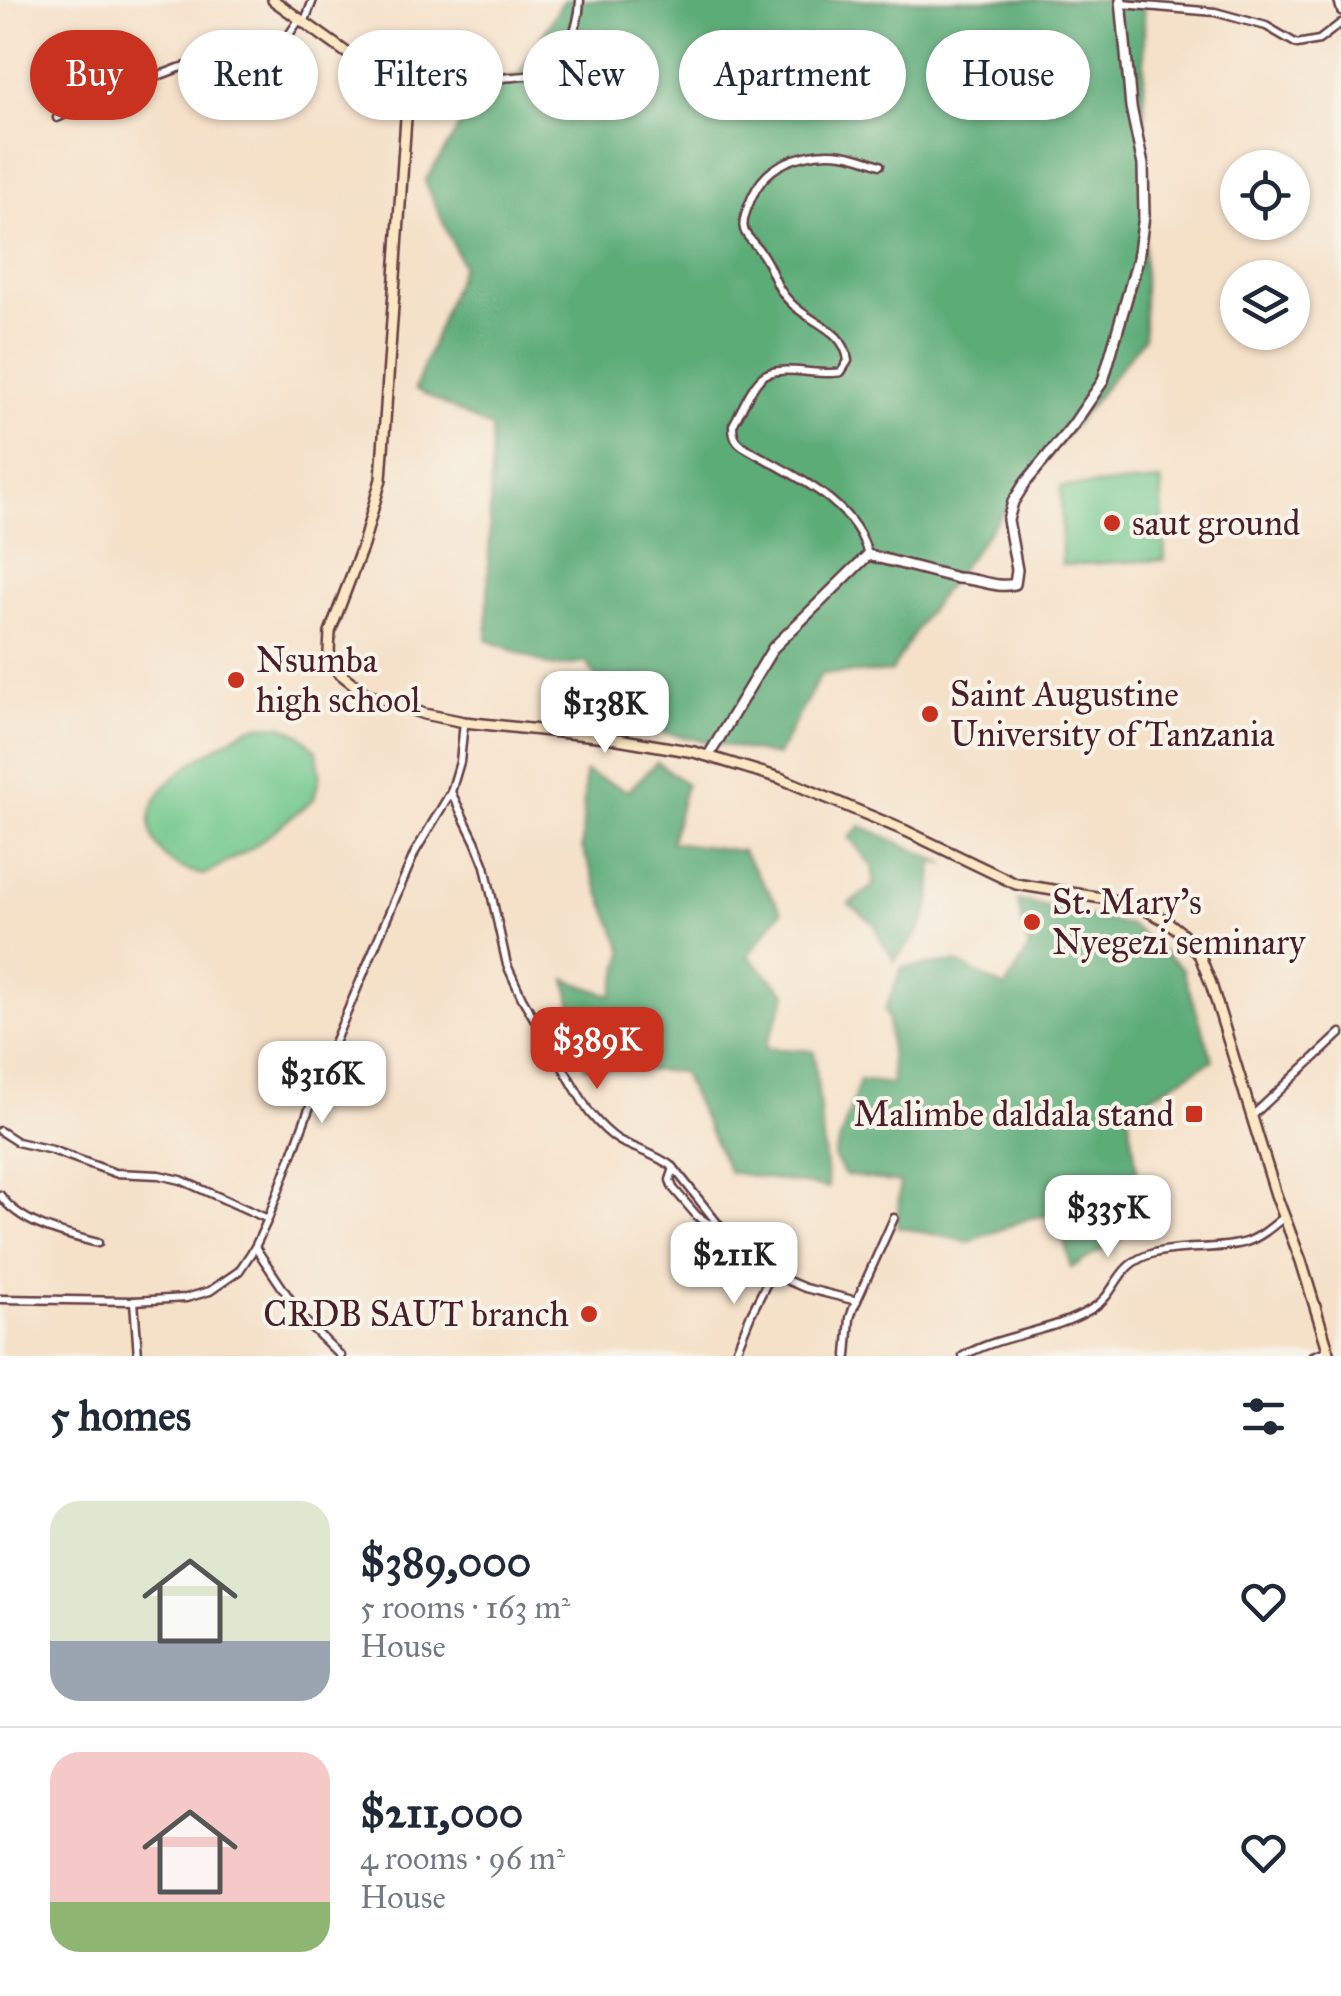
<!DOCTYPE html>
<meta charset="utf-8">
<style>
body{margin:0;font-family:"IM FELL Great Primer",serif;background:#f6f6f7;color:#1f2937;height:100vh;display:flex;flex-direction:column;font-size:38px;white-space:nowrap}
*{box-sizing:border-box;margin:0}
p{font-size:32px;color:#747a83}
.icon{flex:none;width:55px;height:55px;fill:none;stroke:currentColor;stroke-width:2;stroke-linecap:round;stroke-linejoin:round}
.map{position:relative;height:1356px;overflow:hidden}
.side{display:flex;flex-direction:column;background:#fff;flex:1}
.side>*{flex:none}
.top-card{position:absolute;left:30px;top:30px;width:1282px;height:90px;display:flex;gap:20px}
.controls{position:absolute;left:1220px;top:150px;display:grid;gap:20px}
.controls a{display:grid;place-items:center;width:90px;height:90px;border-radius:50%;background:#fff;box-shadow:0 2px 8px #0004;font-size:50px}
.price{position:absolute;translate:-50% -85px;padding:0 22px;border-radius:20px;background:#fff;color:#222;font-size:32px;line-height:65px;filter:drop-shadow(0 2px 5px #0008)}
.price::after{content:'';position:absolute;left:50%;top:60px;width:30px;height:22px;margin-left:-15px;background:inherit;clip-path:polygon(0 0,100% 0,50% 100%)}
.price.on{background:#c8321e;color:#fff}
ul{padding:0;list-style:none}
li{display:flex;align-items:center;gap:30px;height:250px;padding:0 50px}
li+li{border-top:2px solid #e0e1e3}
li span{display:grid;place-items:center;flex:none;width:280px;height:200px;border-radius:30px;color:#555}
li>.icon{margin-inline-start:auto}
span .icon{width:120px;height:120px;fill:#fffc;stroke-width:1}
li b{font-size:42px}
h2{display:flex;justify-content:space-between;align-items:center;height:120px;padding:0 50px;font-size:42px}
.chip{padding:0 35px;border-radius:45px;background:#fff;box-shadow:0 2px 8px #0004;font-size:35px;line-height:90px}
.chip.on{background:#c8321e;color:#fff}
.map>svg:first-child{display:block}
.green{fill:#71c78c;stroke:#5e735c;stroke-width:2.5}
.forest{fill:#5cac78;stroke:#536652;stroke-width:2.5}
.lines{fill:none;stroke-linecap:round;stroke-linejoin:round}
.minor-casing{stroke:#643c43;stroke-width:11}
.tertiary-casing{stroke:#643c43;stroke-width:14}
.secondary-casing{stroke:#643c43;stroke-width:14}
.minor{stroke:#fff;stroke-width:6}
.tertiary{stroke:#fff;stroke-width:9}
.secondary{stroke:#fbe7c3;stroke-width:9}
.poi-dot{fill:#c8321e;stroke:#f7f3e8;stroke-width:4}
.labels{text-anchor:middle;stroke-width:8;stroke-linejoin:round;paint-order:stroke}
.poi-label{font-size:35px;fill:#4a1f2b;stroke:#f7f3e8;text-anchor:start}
</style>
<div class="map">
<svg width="1341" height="1356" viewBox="0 0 1341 1356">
<rect width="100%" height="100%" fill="#f7f3e8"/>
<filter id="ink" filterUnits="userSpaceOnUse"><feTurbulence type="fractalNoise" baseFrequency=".01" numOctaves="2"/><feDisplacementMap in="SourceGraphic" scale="20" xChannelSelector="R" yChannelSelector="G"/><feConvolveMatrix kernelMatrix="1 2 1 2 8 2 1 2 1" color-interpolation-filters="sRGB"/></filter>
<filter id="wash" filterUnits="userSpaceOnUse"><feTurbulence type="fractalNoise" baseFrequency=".0048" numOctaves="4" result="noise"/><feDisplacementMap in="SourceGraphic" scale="40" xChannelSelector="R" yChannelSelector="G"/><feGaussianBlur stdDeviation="2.25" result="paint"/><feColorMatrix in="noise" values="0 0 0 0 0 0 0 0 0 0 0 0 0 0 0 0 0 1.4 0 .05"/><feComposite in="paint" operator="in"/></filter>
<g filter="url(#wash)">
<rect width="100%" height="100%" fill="#f5e0c8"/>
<g class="green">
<path d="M1161,481L1165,560L1062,565L1061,487Z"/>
<path d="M280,725L300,734L317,751L320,773L314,799L252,848L204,875C182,870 166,863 155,842C133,797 190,763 222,744C231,739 240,732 249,728C258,725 270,726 280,725Z"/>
</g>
<g class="forest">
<path d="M564,0H1141L1144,12V338L996,522L923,618L891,672L821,674L777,756L625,725L587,663L553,667L487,640L492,429L415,389L462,265L425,181L452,139L480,85L519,74Z"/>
<path d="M657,762L686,784L671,842L742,851L782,911L748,956L787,994L765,1048L814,1051L828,1188L729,1172L681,1072L585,1067L566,979L612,996L624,952L582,848L585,772L628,791Z"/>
<path d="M861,826L946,864L933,862C931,915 930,922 894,961C887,946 878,941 875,924L849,904L873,886V868L849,837Z"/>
<path d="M1017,900L1130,925L1182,968L1213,1060L1128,1110L1140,1189L1122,1238L1071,1268L1058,1214L1030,1218L969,1242L897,1227L900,1183L845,1175L834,1157L860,1080L892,1084L888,1018L885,1010L902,968L955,962L1005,988L1029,949Z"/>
</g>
</g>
<g filter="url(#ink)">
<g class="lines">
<g class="minor-casing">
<g id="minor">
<path d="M1338,0L1341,11"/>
<path d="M1122,4L1215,12L1266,26L1297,44L1319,40L1341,23"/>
<path d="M304,23L313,0"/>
<path d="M394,89C422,79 429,87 456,87C471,86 487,81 502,78C512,76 523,78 533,74C564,63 579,31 580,0"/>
<path d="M57,118L134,85L179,68L269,45L288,36L299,20"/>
<path d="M868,555C855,500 789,474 744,447C735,441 733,436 733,425C742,410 750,388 762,377C777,363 821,377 841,372L848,361C845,329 811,324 791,303C777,289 776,280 768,264C751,230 732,241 752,197C763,173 780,162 805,156C831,149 855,155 880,165"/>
<path d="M451,792L475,841L485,866L507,965L522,998L589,1112C598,1123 608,1134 620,1141C638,1150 658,1155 674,1168L733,1243L758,1268L805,1288L857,1301"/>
<path d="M1251,1117L1341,1033"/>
<path d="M0,1131L17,1142L52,1150L115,1173L159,1175L181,1180L268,1219"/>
<path d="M674,1168L670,1180L673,1188L697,1216L708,1223L719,1224"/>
<path d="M0,1195C21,1225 64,1234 98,1243"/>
<path d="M255,1247L304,1320L341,1356"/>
<path d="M0,1299L134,1301L186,1298L210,1291L239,1271L255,1247L268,1219L331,1050L415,852L451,792L460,762L464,722"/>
<path d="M134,1301L138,1356"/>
<path d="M734,1356L751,1314L771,1275"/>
<path d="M847,1356L850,1318L853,1309L894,1218"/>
<path d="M963,1356C1004,1333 1053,1333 1093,1308C1119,1292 1114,1264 1154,1253C1184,1245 1216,1251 1246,1242C1261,1237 1273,1226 1284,1217"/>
<path d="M1313,1356L1329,1350"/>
</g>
</g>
<g class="tertiary-casing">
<path id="tertiary" d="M709,755L773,648L868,555L957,578C977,578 996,589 1015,584L1017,570L1008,520L1013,502L1025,483L1073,425L1103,381L1138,259L1144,216L1143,165L1131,107L1121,0"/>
</g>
<g class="secondary-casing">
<path id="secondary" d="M273,0L382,78L401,97L406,118L381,479L363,545L330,632L329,652L338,672L365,693L424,714L464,722L606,737L694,752L780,778L906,831L1016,884L1108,899L1140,907L1165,920L1183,934L1200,956L1211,984L1276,1195L1301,1261L1330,1356"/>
</g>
<use href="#minor" class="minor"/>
<use href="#tertiary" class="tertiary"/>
<use href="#secondary" class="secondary"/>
</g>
</g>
<g class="poi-dot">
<circle cx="1112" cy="523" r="10"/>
<circle cx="236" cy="680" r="10"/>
<circle cx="930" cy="714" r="10"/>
<circle cx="1032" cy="922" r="10"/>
<rect x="1184" y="1104" width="20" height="20" rx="5"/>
<circle cx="589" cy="1314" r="10"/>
</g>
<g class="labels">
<g class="poi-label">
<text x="1132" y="535">saut ground</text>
<text x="256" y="672">Nsumba<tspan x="256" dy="40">high school</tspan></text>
<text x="950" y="706">Saint Augustine<tspan x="950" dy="40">University of Tanzania</tspan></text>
<text x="1052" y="914">St. Mary's<tspan x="1052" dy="40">Nyegezi seminary</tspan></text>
<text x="1174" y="1126" text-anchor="end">Malimbe daldala stand</text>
<text x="569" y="1326" text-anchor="end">CRDB SAUT branch</text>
</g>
</g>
</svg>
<div class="controls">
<a><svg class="icon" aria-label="locate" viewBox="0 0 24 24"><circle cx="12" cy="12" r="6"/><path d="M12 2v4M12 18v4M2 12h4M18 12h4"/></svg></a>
<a><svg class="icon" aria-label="layers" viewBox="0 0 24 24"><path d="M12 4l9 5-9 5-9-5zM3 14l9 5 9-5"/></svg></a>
</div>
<b class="price" style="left:605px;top:756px">$138K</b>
<b class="price on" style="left:597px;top:1092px">$389K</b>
<b class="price" style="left:322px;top:1126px">$316K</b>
<b class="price" style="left:1108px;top:1260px">$335K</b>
<b class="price" style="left:734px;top:1307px">$211K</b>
<div class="top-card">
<a class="chip on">Buy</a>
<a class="chip">Rent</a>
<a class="chip">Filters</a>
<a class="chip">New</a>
<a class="chip">Apartment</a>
<a class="chip">House</a>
</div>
</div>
<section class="side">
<h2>5 homes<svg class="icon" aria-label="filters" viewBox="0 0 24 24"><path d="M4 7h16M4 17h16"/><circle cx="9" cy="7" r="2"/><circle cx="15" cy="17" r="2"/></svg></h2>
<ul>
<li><span style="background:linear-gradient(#dfe7d0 70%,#9aa5b1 0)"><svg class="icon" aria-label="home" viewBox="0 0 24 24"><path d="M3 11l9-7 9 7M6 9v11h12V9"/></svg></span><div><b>$389,000</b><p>5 rooms · 163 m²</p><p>House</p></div><svg class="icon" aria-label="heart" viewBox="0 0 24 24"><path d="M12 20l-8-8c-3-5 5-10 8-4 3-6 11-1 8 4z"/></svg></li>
<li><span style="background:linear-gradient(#f6c9c9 75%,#8fb573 0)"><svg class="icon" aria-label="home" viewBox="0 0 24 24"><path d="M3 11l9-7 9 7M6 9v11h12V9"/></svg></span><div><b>$211,000</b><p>4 rooms · 96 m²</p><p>House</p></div><svg class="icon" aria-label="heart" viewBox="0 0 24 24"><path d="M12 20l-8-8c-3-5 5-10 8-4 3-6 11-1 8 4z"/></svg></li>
</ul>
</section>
